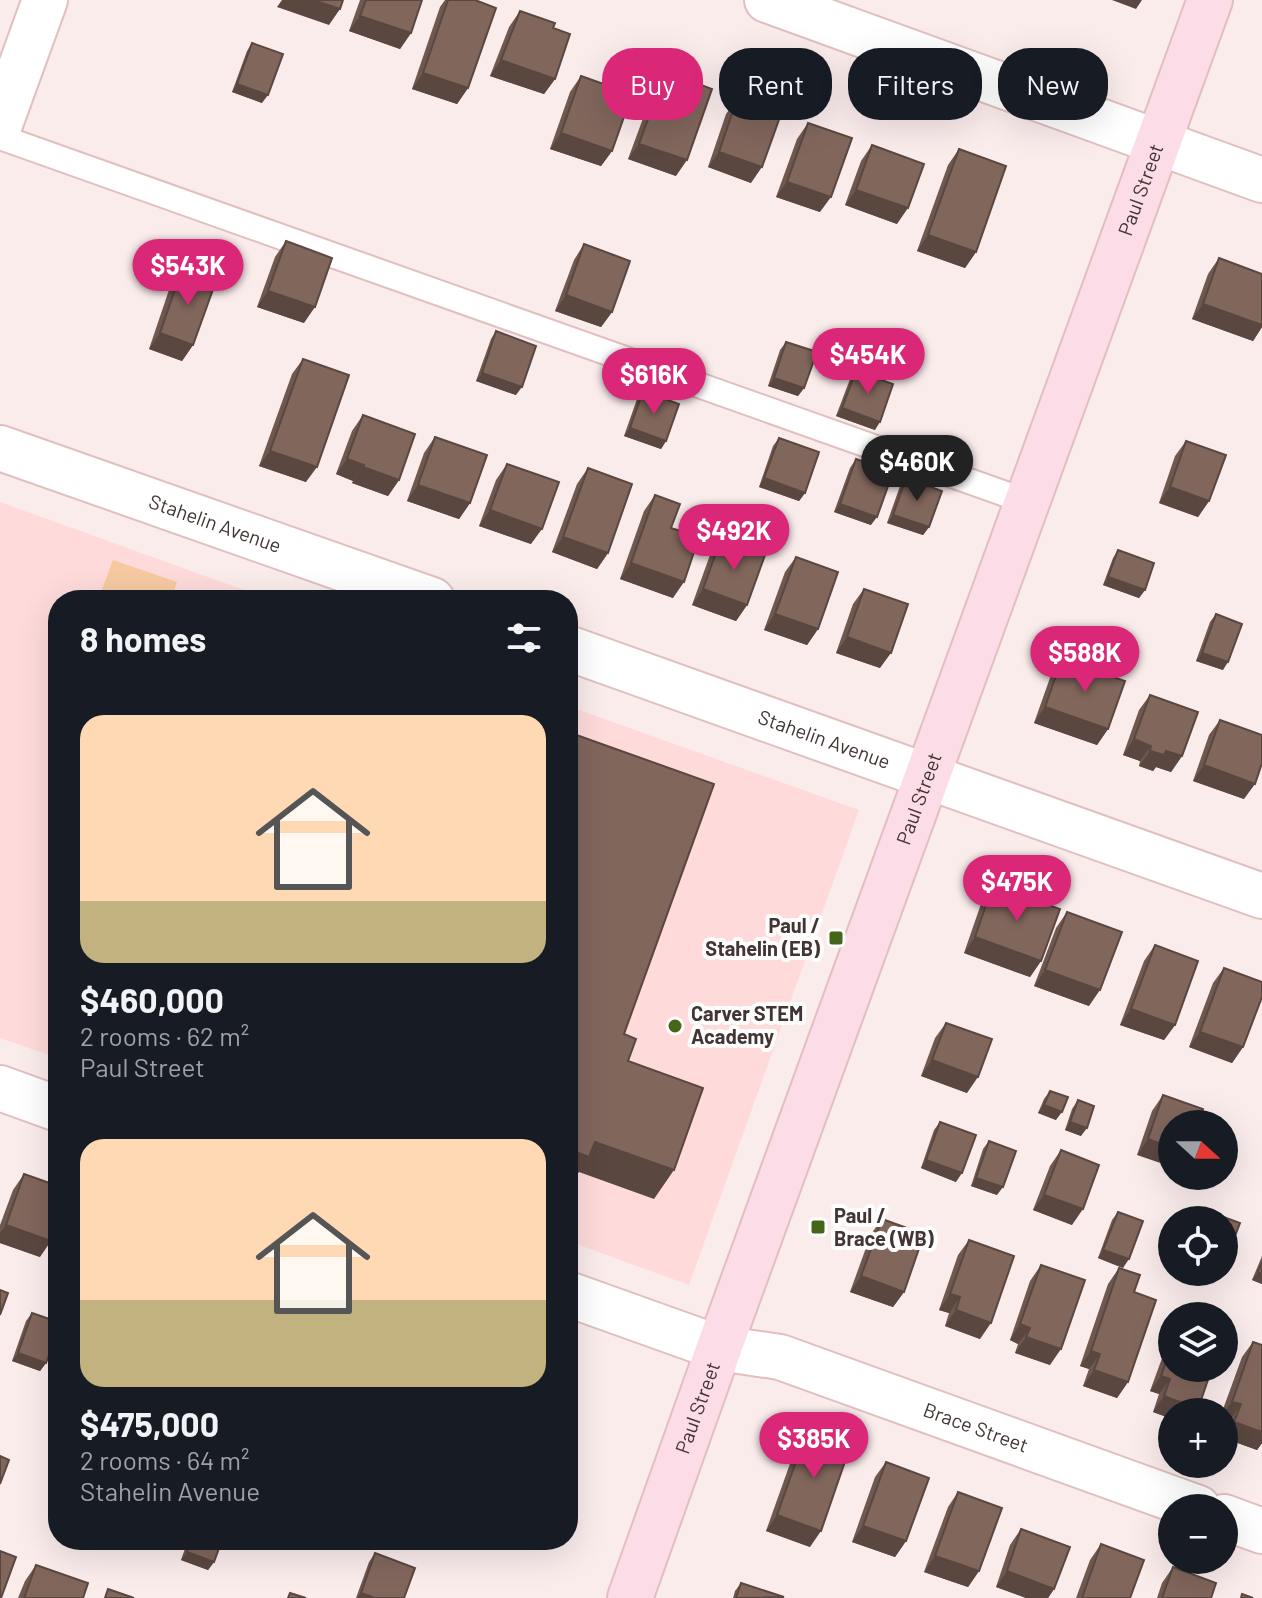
<!DOCTYPE html>
<meta charset="utf-8">
<style>
body{margin:0;font-family:Barlow,sans-serif;background:#20242c;color:#f1f3f6;height:100vh;display:flex;flex-direction:column;font-size:30px;white-space:nowrap}
*{box-sizing:border-box;margin:0}
p{font-size:26px;color:#9ea1a6}
.icon{flex:none;width:44px;height:44px;fill:none;stroke:currentColor;stroke-width:2;stroke-linecap:round;stroke-linejoin:round}
.map{position:relative;flex:1;overflow:hidden}
.side{position:absolute;left:48px;top:590px;width:530px;height:960px;display:flex;flex-direction:column;background:#171b24;border-radius:32px;box-shadow:0 8px 32px #0002}
.side>*{flex:none}
.top-card{position:absolute;left:602px;top:48px;width:540px;height:72px;display:flex;gap:16px}
.needle{width:52px;rotate:111deg}
.tools{position:absolute;left:1158px;top:1110px;display:grid;gap:16px}
.tools a{display:grid;place-items:center;width:80px;height:80px;border-radius:50%;background:#171b24;box-shadow:0 8px 32px #0002;font-size:40px}
.price{position:absolute;translate:-50% -68px;padding:0 18px;border-radius:28px;background:#db2777;color:#fff;font-size:26px;line-height:52px;filter:drop-shadow(0 2px 4px #0008)}
.price::after{content:'';position:absolute;left:50%;top:48px;width:24px;height:18px;margin-left:-12px;background:inherit;clip-path:polygon(0 0,100% 0,50% 100%)}
.price.selected{background:#222;color:#fff}
ul{padding:0;list-style:none}
li{display:grid;align-content:center;gap:16px;height:424px;padding:0 32px}
li span{display:grid;place-items:center;height:248px;border-radius:24px;color:#555}
li>.icon{margin-inline-start:auto}
span .icon{width:144px;height:144px;fill:#fffc;stroke-width:1}
li b{font-size:34px}
h2{display:flex;justify-content:space-between;align-items:center;height:96px;padding:0 32px;font-size:34px}
.chip{padding:0 28px;border-radius:32px;background:#171b24;box-shadow:0 8px 32px #0002;font-size:28px;line-height:72px}
.chip.selected{background:#db2777;color:#fff}
.map>svg:first-child{display:block}
.built{fill:#fedbda}
.green{fill:#f6c9a1}
.lines{fill:none;stroke-linecap:round;stroke-linejoin:round}
.lane-casing{stroke:#e1bfbe;stroke-width:28}
.street-casing{stroke:#e1bfbe;stroke-width:48}
.secondary-casing{stroke:#e1bfbe;stroke-width:48}
.lane{stroke:#fff;stroke-width:24}
.street{stroke:#fff;stroke-width:44}
.secondary{stroke:#fcdce7;stroke-width:44}
.wall{fill:#6f584f}
.shaded-wall{fill:#5a4740}
.building{fill:#81665c;stroke:#5a4740;stroke-width:2}
.poi-dot{fill:#46651a;stroke:#fdfdfd;stroke-width:3}
.labels{text-anchor:middle;stroke-width:8;stroke-linejoin:round;paint-order:stroke}
.street-label{font-size:20px;fill:#423534;stroke:#fdfdfd}
.poi-label{font-size:20px;font-weight:bold;fill:#423534;stroke:#fdfdfd;text-anchor:start}
</style>
<div class="map">
<svg width="1262" height="1598" viewBox="0 0 1262 1598">
<rect width="100%" height="100%" fill="#fbecec"/>
<g class="built">
<path d="M0,502L272,600H58V1058L0,1038Z"/>
<path d="M568,706L859,810L689,1285L568,1241Z"/>
</g>
<path class="green" d="M113,560L177,582L171,600H98Z"/>
<g class="lines">
<g class="lane-casing">
<path id="lane" d="M0,137L1028,502"/>
</g>
<g class="street-casing">
<g id="street">
<path d="M767,0L1262,180"/>
<path d="M0,124L45,0"/>
<path id="s1" d="M0,448L432,600"/>
<path id="s2" d="M568,648L1262,896"/>
<path d="M0,1088L58,1109"/>
<path id="s3" d="M568,1294L719,1348L780,1357L1198,1508"/>
<path d="M1224,1517L1262,1531"/>
</g>
</g>
<g class="secondary-casing">
<g id="secondary">
<path id="s4" d="M630,1598L719,1348L1210,0"/>
</g>
</g>
<use href="#lane" class="lane"/>
<use href="#street" class="street"/>
<use href="#secondary" class="secondary"/>
</g>
<g class="wall">
<path d="M360,0H422L411,33L400,49L349,31Z"/>
<path d="M445,0H475L468,88L457,104L412,89L440,7Z"/>
<path d="M520,11L553,28L555,79L544,94L490,76L509,27Z"/>
<path d="M252,43L262,103L232,92L247,51Z"/>
<path d="M663,68L676,176L628,159L645,113L641,112L652,83Z"/>
<path d="M581,76L612,151L601,166L550,149L570,92Z"/>
<path d="M737,99L751,183L708,167L726,114Z"/>
<path d="M808,123L820,212L776,197L797,139Z"/>
<path d="M872,145L897,224L845,205L861,161Z"/>
<path d="M959,149L976,252L965,268L917,251L948,165Z"/>
<path d="M286,241L304,323L257,307L275,257Z"/>
<path d="M584,244L612,312L601,327L555,311L574,260Z"/>
<path d="M1219,258L1262,274V327L1253,341L1192,319L1208,274Z"/>
<path d="M182,269L193,345L182,361L149,349L171,284Z"/>
<path d="M496,331L516,395L476,381L491,339Z"/>
<path d="M786,342L804,388L798,396L768,386L780,350Z"/>
<path d="M303,359L306,482L259,466L292,374Z"/>
<path d="M856,371L875,430L836,416L850,379Z"/>
<path d="M643,391L666,441L661,449L624,436L637,399Z"/>
<path d="M363,415L399,480L388,496L352,483L353,481L336,474L352,431Z"/>
<path d="M435,437L470,503L459,519L407,501L424,453Z"/>
<path d="M779,438L805,493L799,501L759,487L773,446Z"/>
<path d="M1186,441L1209,501L1198,517L1159,503L1175,456Z"/>
<path d="M856,459L871,525L834,512L850,468Z"/>
<path d="M507,464L531,544L479,526L496,480Z"/>
<path d="M588,468L608,553L597,569L552,552L577,484Z"/>
<path d="M906,478L929,527L923,535L887,523L900,486Z"/>
<path d="M655,495L671,528L673,598L620,579L644,511Z"/>
<path d="M721,539L747,605L736,621L692,605L710,555Z"/>
<path d="M1118,550L1145,590L1139,598L1103,585L1113,558Z"/>
<path d="M796,557L818,629L807,645L764,630L785,572Z"/>
<path d="M864,589L880,668L836,653L853,604Z"/>
<path d="M1216,614L1223,670L1196,661L1210,622Z"/>
<path d="M1062,659L1108,729L1097,745L1034,723L1051,675Z"/>
<path d="M1150,695L1182,756L1171,772L1156,767L1153,771L1139,766L1140,761L1123,755L1139,710Z"/>
<path d="M1220,720L1244,799L1193,781L1209,735Z"/>
<path d="M993,885L1041,961L1030,977L964,953L982,901Z"/>
<path d="M1067,912L1089,1006L1034,986L1056,928Z"/>
<path d="M1155,945L1175,1025L1164,1040L1120,1025L1144,961Z"/>
<path d="M1224,968L1243,1047L1232,1063L1189,1047L1213,983Z"/>
<path d="M946,1023L967,1093L921,1076L935,1038Z"/>
<path d="M1050,1091L1056,1120L1038,1113L1044,1099Z"/>
<path d="M1163,1095L1203,1109L1137,1155L1152,1111Z"/>
<path d="M1078,1100L1081,1136L1065,1130L1072,1109Z"/>
<path d="M940,1122L956,1182L921,1168L934,1130Z"/>
<path d="M989,1141L997,1195L971,1186L983,1149Z"/>
<path d="M1061,1150L1072,1225L1033,1210L1050,1166Z"/>
<path d="M24,1174L40,1257L0,1243V1225L13,1190Z"/>
<path d="M1118,1212L1123,1268L1098,1258L1112,1220Z"/>
<path d="M882,1219L904,1292L893,1307L850,1292L871,1234Z"/>
<path d="M969,1240L980,1339L945,1326L949,1313L939,1310L958,1255Z"/>
<path d="M1262,1256V1284L1252,1280Z"/>
<path d="M1041,1265L1050,1365L1015,1353L1018,1344L1010,1340L1030,1281Z"/>
<path d="M1119,1268L1128,1382L1117,1398L1083,1386L1089,1369L1080,1366L1108,1284Z"/>
<path d="M32,1313L46,1363L40,1371L12,1361L26,1321Z"/>
<path d="M1172,1331V1419L1153,1412L1159,1394L1150,1391Z"/>
<path d="M1253,1342L1262,1345V1443L1257,1450L1224,1438L1230,1420L1224,1418V1412H1222L1242,1357Z"/>
<path d="M808,1428L810,1547L766,1531L797,1444Z"/>
<path d="M886,1462L906,1541L895,1557L852,1542L875,1477Z"/>
<path d="M958,1492L979,1571L968,1587L924,1572L948,1507Z"/>
<path d="M1021,1529L1054,1589L1048,1598H1026L996,1587L1010,1545Z"/>
<path d="M188,1540H222L214,1562L208,1570L181,1560Z"/>
<path d="M1101,1544L1130,1598H1076L1090,1560Z"/>
<path d="M375,1553L404,1598H356L369,1562Z"/>
<path d="M36,1565L83,1598H18L25,1581Z"/>
<path d="M1173,1567L1211,1598H1157L1162,1583Z"/>
<path d="M741,1583L784,1598H733L735,1591Z"/>
</g>
<g class="shaded-wall">
<path d="M282,0H313L340,9L329,25L277,7Z"/>
<path d="M1112,0H1142L1136,9Z"/>
<path d="M360,16L411,33L400,49L349,31Z"/>
<path d="M501,60L555,79L544,94L490,76Z"/>
<path d="M423,73L468,88L457,104L412,89Z"/>
<path d="M237,84L268,95L262,103L232,92Z"/>
<path d="M652,96L656,97L645,113L641,112Z"/>
<path d="M561,133L612,151L601,166L550,149Z"/>
<path d="M639,144L687,160L676,176L628,159Z"/>
<path d="M719,152L762,167L751,183L708,167Z"/>
<path d="M787,182L831,197L820,212L776,197Z"/>
<path d="M856,190L908,208L897,224L845,205Z"/>
<path d="M928,235L976,252L965,268L917,251Z"/>
<path d="M268,291L315,307L304,323L257,307Z"/>
<path d="M566,295L612,312L601,327L555,311Z"/>
<path d="M1203,304L1262,325V327L1253,341L1192,319Z"/>
<path d="M160,333L193,345L182,361L149,349Z"/>
<path d="M482,373L522,387L516,395L476,381Z"/>
<path d="M774,378L804,388L798,396L768,386Z"/>
<path d="M842,408L880,422L875,430L836,416Z"/>
<path d="M630,428L666,441L661,449L624,436Z"/>
<path d="M270,451L317,467L306,482L259,466Z"/>
<path d="M347,459L364,465L353,481L336,474Z"/>
<path d="M363,467L399,480L388,496L352,483Z"/>
<path d="M764,478L805,493L799,501L759,487Z"/>
<path d="M418,485L470,503L459,519L407,501Z"/>
<path d="M1170,487L1209,501L1198,517L1159,503Z"/>
<path d="M840,504L877,517L871,525L834,512Z"/>
<path d="M490,510L542,529L531,544L479,526Z"/>
<path d="M893,515L929,527L923,535L887,523Z"/>
<path d="M563,537L608,553L597,569L552,552Z"/>
<path d="M631,563L684,582L673,598L620,579Z"/>
<path d="M1108,577L1145,590L1139,598L1103,585Z"/>
<path d="M703,589L747,605L736,621L692,605Z"/>
<path d="M775,614L818,629L807,645L764,630Z"/>
<path d="M847,637L891,653L880,668L836,653Z"/>
<path d="M1202,653L1228,662L1223,670L1196,661Z"/>
<path d="M1045,707L1108,729L1097,745L1034,723Z"/>
<path d="M1134,739L1151,746L1140,761L1123,755Z"/>
<path d="M1150,751H1166L1182,756L1171,772L1156,767L1153,771L1139,766Z"/>
<path d="M1204,765L1255,784L1244,799L1193,781Z"/>
<path d="M975,937L1041,961L1030,977L964,953Z"/>
<path d="M1045,970L1100,990L1089,1006L1034,986Z"/>
<path d="M1131,1009L1175,1025L1164,1040L1120,1025Z"/>
<path d="M1200,1032L1243,1047L1232,1063L1189,1047Z"/>
<path d="M932,1060L978,1077L967,1093L921,1076Z"/>
<path d="M1044,1105L1062,1112L1056,1120L1038,1113Z"/>
<path d="M1070,1122L1087,1128L1081,1136L1065,1130Z"/>
<path d="M1148,1139L1172,1148V1167L1137,1155Z"/>
<path d="M595,1142L674,1170L654,1199L579,1172L569,1186L568,1185V1149Z"/>
<path d="M926,1160L962,1173L956,1182L921,1168Z"/>
<path d="M976,1178L1003,1187L997,1195L971,1186Z"/>
<path d="M1044,1195L1083,1209L1072,1225L1033,1210Z"/>
<path d="M6,1225L51,1241L40,1257L0,1243V1233Z"/>
<path d="M1103,1250L1129,1259L1123,1268L1098,1258Z"/>
<path d="M1258,1272L1262,1274V1284L1252,1280Z"/>
<path d="M861,1276L904,1292L893,1307L850,1292Z"/>
<path d="M950,1294L960,1297L949,1313L939,1310Z"/>
<path d="M956,1310L991,1323L980,1339L945,1326Z"/>
<path d="M1020,1324L1030,1328L1018,1344L1010,1340Z"/>
<path d="M1026,1337L1061,1349L1050,1365L1015,1353Z"/>
<path d="M1091,1351L1100,1354L1089,1369L1080,1366Z"/>
<path d="M18,1353L46,1363L40,1371L12,1361Z"/>
<path d="M1094,1370L1128,1382L1117,1398L1083,1386Z"/>
<path d="M1161,1376L1170,1379L1159,1394L1150,1391Z"/>
<path d="M1164,1396L1198,1409L1196,1412H1172V1419L1153,1412Z"/>
<path d="M1232,1402L1241,1404L1230,1420L1224,1418V1412Z"/>
<path d="M1234,1422L1262,1432V1443L1257,1450L1224,1438V1436Z"/>
<path d="M777,1515L821,1531L810,1547L766,1531Z"/>
<path d="M863,1526L906,1541L895,1557L852,1542Z"/>
<path d="M127,1540H152L147,1547Z"/>
<path d="M187,1552L214,1562L208,1570L181,1560Z"/>
<path d="M935,1556L979,1571L968,1587L924,1572Z"/>
<path d="M1007,1571L1054,1589L1048,1598H1026L996,1587Z"/>
<path d="M361,1593L375,1598H357Z"/>
</g>
<g class="building">
<path d="M313,0H343L340,9Z"/>
<path d="M366,0H422L411,33L360,16Z"/>
<path d="M448,0H475L496,8L468,88L423,73Z"/>
<path d="M520,11L555,23L553,28L570,34L555,79L501,60Z"/>
<path d="M252,43L283,54L268,95L237,84Z"/>
<path d="M663,68L686,76L685,79L712,89L687,160L639,144L656,97L652,96Z"/>
<path d="M581,76L632,94L612,151L561,133Z"/>
<path d="M737,99L781,114L762,167L719,152Z"/>
<path d="M808,123L852,138L831,197L787,182Z"/>
<path d="M872,145L924,164L908,208L856,190Z"/>
<path d="M959,149L1006,166L976,252L928,235Z"/>
<path d="M286,241L332,258L315,307L268,291Z"/>
<path d="M584,244L630,261L612,312L566,295Z"/>
<path d="M1219,258L1262,274V325L1203,304Z"/>
<path d="M182,269L216,281L193,345L160,333Z"/>
<path d="M496,331L536,346L522,387L482,373Z"/>
<path d="M786,342L817,352L804,388L774,378Z"/>
<path d="M303,359L349,375L317,467L270,451Z"/>
<path d="M856,371L893,384L880,422L842,408Z"/>
<path d="M643,391L679,404L666,441L630,428Z"/>
<path d="M363,415L415,434L399,480L363,467L364,465L347,459Z"/>
<path d="M435,437L487,455L470,503L418,485Z"/>
<path d="M779,438L819,452L805,493L764,478Z"/>
<path d="M1186,441L1226,455L1209,501L1170,487Z"/>
<path d="M856,459L893,472L877,517L840,504Z"/>
<path d="M507,464L559,482L542,529L490,510Z"/>
<path d="M588,468L632,484L608,553L563,537Z"/>
<path d="M906,478L942,491L929,527L893,515Z"/>
<path d="M655,495L680,504L671,528L699,537L684,582L631,563Z"/>
<path d="M721,539L765,555L747,605L703,589Z"/>
<path d="M1118,550L1154,563L1145,590L1108,577Z"/>
<path d="M796,557L838,572L818,629L775,614Z"/>
<path d="M864,589L908,604L891,653L847,637Z"/>
<path d="M1216,614L1242,624L1228,662L1202,653Z"/>
<path d="M1062,659L1125,681L1108,729L1045,707Z"/>
<path d="M1150,695L1198,712L1182,756L1166,751L1164,755L1150,751L1151,746L1134,739Z"/>
<path d="M1220,720L1262,735V763L1255,784L1204,765Z"/>
<path d="M568,732L714,784L624,1034L636,1039L628,1061L703,1088L674,1170L595,1142L589,1157L568,1149Z"/>
<path d="M993,885L1060,909L1041,961L975,937Z"/>
<path d="M1067,912L1122,932L1100,990L1045,970Z"/>
<path d="M1155,945L1198,961L1175,1025L1131,1009Z"/>
<path d="M1224,968L1262,982V997L1243,1047L1200,1032Z"/>
<path d="M946,1023L992,1039L978,1077L932,1060Z"/>
<path d="M1050,1091L1068,1097L1062,1112L1044,1105Z"/>
<path d="M1163,1095L1203,1109L1198,1124H1172V1148L1148,1139Z"/>
<path d="M1078,1100L1094,1106L1087,1128L1070,1122Z"/>
<path d="M940,1122L976,1135L962,1173L926,1160Z"/>
<path d="M989,1141L1016,1151L1003,1187L976,1178Z"/>
<path d="M1061,1150L1099,1165L1083,1209L1044,1195Z"/>
<path d="M24,1174L58,1186V1221L51,1241L6,1225Z"/>
<path d="M1202,1209L1240,1223L1225,1262L1224,1261V1220H1198Z"/>
<path d="M1118,1212L1143,1221L1129,1259L1103,1250Z"/>
<path d="M882,1219L924,1234L904,1292L861,1276Z"/>
<path d="M969,1240L1014,1256L991,1323L956,1310L960,1297L950,1294Z"/>
<path d="M1262,1262V1274L1258,1272Z"/>
<path d="M1041,1265L1085,1280L1061,1349L1026,1337L1030,1328L1020,1324Z"/>
<path d="M1119,1268L1140,1275L1134,1292L1156,1300L1128,1382L1094,1370L1100,1354L1091,1351Z"/>
<path d="M0,1290L8,1293L0,1315Z"/>
<path d="M32,1313L58,1322V1330L46,1363L18,1353Z"/>
<path d="M1253,1342L1262,1345V1432L1234,1422L1241,1404L1232,1402Z"/>
<path d="M1172,1346V1368H1212L1198,1409L1164,1396L1170,1379L1161,1376Z"/>
<path d="M808,1428L851,1444L821,1531L777,1515Z"/>
<path d="M0,1456L9,1460L0,1484Z"/>
<path d="M886,1462L929,1478L906,1541L863,1526Z"/>
<path d="M958,1492L1002,1508L979,1571L935,1556Z"/>
<path d="M1021,1529L1070,1547L1054,1589L1007,1571Z"/>
<path d="M191,1540H222L214,1562L187,1552Z"/>
<path d="M1101,1544L1144,1560L1130,1598H1082Z"/>
<path d="M0,1551L16,1557L1,1598H0Z"/>
<path d="M375,1553L415,1568L404,1598H375L361,1593Z"/>
<path d="M36,1565L88,1583L83,1598H24Z"/>
<path d="M1173,1567L1216,1583L1211,1598H1162Z"/>
<path d="M741,1583L784,1597L736,1598Z"/>
<path d="M108,1589L134,1598H105Z"/>
<path d="M290,1593L306,1598H288Z"/>
<path d="M1242,1594L1253,1598H1241Z"/>
</g>
<g class="poi-dot">
<rect x="828" y="930" width="16" height="16" rx="4"/>
<circle cx="675" cy="1026" r="8"/>
<rect x="810" y="1219" width="16" height="16" rx="4"/>
</g>
<g class="labels">
<g class="street-label">
<text dy="7" stroke="none"><textPath href="#s4" startOffset="1498">Paul Street</textPath></text>
<text dy="7" stroke="none"><textPath href="#s1" startOffset="228">Stahelin Avenue</textPath></text>
<text dy="7" stroke="none"><textPath href="#s2" startOffset="272">Stahelin Avenue</textPath></text>
<text dy="7" stroke="none"><textPath href="#s4" startOffset="850">Paul Street</textPath></text>
<text dy="7" stroke="none"><textPath href="#s4" startOffset="202">Paul Street</textPath></text>
<text dy="7" stroke="none"><textPath href="#s3" startOffset="430">Brace Street</textPath></text>
</g>
<g class="poi-label">
<text x="820" y="933" text-anchor="end">Paul /<tspan x="820" dy="23">Stahelin (EB)</tspan></text>
<text x="691" y="1021">Carver STEM<tspan x="691" dy="23">Academy</tspan></text>
<text x="834" y="1223">Paul /<tspan x="834" dy="23">Brace (WB)</tspan></text>
</g>
</g>
</svg>
<div class="tools">
<a><svg class="needle" viewBox="-14 -14 28 28"><path d="M0-13l5 13h-10z" fill="#e53935"/><path d="M0 13l5-13h-10z" fill="#9ea1a6"/></svg></a>
<a><svg class="icon" aria-label="locate" viewBox="0 0 24 24"><circle cx="12" cy="12" r="6"/><path d="M12 2v4M12 18v4M2 12h4M18 12h4"/></svg></a>
<a><svg class="icon" aria-label="layers" viewBox="0 0 24 24"><path d="M12 4l9 5-9 5-9-5zM3 14l9 5 9-5"/></svg></a>
<a>+</a>
<a>−</a>
</div>
<b class="price" style="left:188px;top:307px">$543K</b>
<b class="price" style="left:868px;top:396px">$454K</b>
<b class="price" style="left:654px;top:416px">$616K</b>
<b class="price selected" style="left:917px;top:503px">$460K</b>
<b class="price" style="left:734px;top:572px">$492K</b>
<b class="price" style="left:1085px;top:694px">$588K</b>
<b class="price" style="left:1017px;top:923px">$475K</b>
<b class="price" style="left:814px;top:1480px">$385K</b>
<div class="top-card">
<a class="chip selected">Buy</a>
<a class="chip">Rent</a>
<a class="chip">Filters</a>
<a class="chip">New</a>
</div>
<section class="side">
<h2>8 homes<svg class="icon" aria-label="filters" viewBox="0 0 24 24"><path d="M4 7h16M4 17h16"/><circle cx="9" cy="7" r="2"/><circle cx="15" cy="17" r="2"/></svg></h2>
<ul>
<li><span style="background:linear-gradient(#ffd9b3 75%,#c2b280 0)"><svg class="icon" aria-label="home" viewBox="0 0 24 24"><path d="M3 11l9-7 9 7M6 9v11h12V9"/></svg></span><div><b>$460,000</b><p>2 rooms · 62 m²</p><p>Paul Street</p></div></li>
<li><span style="background:linear-gradient(#ffd9b3 65%,#c2b280 0)"><svg class="icon" aria-label="home" viewBox="0 0 24 24"><path d="M3 11l9-7 9 7M6 9v11h12V9"/></svg></span><div><b>$475,000</b><p>2 rooms · 64 m²</p><p>Stahelin Avenue</p></div></li>
</ul>
</section>
</div>
